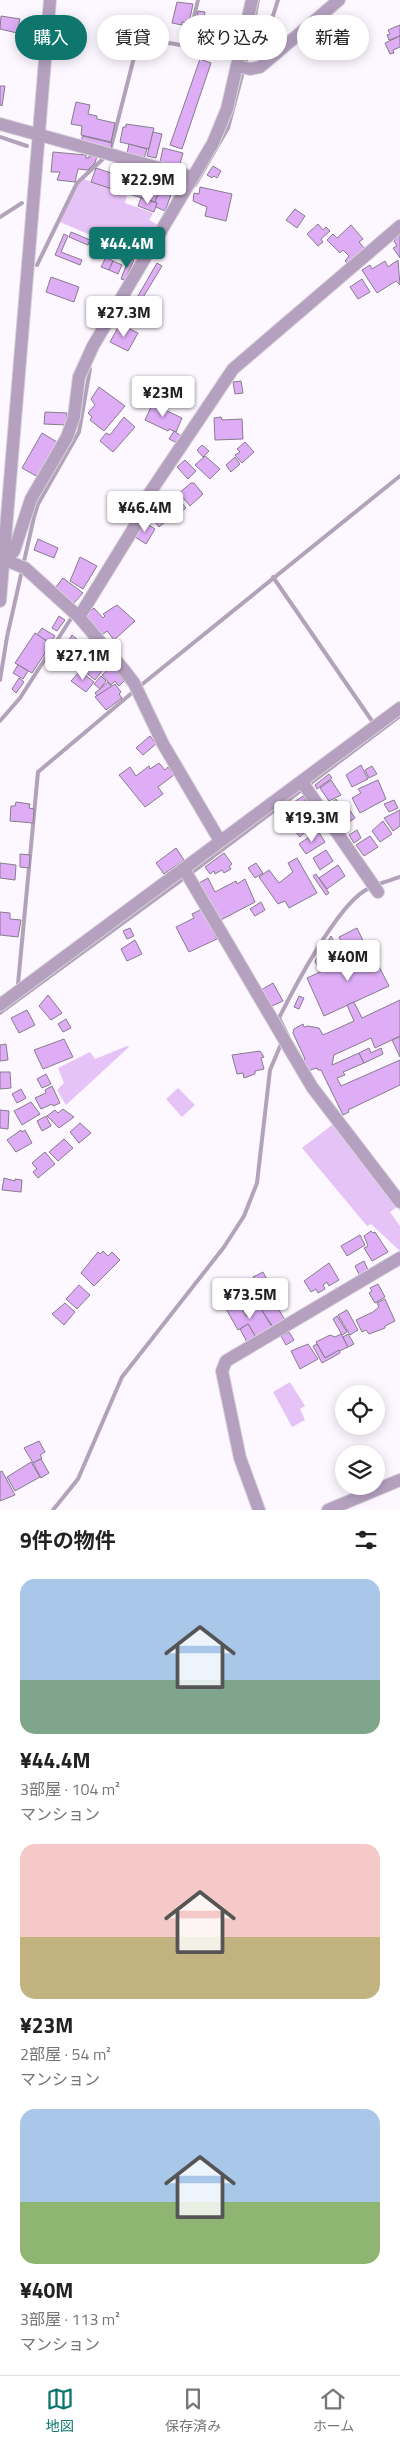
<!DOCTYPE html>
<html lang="ja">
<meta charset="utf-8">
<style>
body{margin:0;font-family:"Titillium Web","Noto Sans JP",sans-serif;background:#f2f2f2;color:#222;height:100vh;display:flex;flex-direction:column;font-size:19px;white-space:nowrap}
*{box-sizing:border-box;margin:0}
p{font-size:16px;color:#767676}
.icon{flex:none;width:28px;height:28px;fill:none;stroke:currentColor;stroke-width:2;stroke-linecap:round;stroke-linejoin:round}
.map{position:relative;height:1510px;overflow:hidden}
.sheet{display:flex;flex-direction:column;background:#fff;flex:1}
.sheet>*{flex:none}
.top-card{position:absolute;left:15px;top:15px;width:370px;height:45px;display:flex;gap:10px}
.controls{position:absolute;left:335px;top:1385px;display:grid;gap:10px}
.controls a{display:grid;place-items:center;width:50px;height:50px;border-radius:50%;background:#fff;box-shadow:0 2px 12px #0003;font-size:25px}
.price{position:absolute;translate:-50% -42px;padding:0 11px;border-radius:5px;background:#fff;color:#222;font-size:16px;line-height:32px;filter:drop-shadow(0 1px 2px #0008)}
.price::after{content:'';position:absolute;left:50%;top:30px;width:15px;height:11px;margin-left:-8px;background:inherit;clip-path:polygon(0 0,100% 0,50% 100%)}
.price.current{background:#0f766e;color:#fff}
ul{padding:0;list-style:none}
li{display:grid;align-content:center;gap:10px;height:265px;padding:0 20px}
li span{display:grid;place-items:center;height:155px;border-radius:15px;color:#555}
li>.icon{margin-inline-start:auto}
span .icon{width:90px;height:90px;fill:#fffc;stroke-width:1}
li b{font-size:21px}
h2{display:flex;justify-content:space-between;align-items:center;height:60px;padding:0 20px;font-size:21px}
.pill{padding:0 18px;border-radius:22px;background:#fff;box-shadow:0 2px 12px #0003;font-size:18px;line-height:45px}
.pill.current{background:#0f766e;color:#fff}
.menu{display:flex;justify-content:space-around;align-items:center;height:70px;border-top:1px solid #e0e0e0;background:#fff;font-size:14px;color:#767676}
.menu a{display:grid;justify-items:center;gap:2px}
.menu .current{color:#0f766e}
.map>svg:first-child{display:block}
.green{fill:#e5c3f6}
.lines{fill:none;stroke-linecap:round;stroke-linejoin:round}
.stream{stroke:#b2a3ba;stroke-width:4}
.building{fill:#deadf6;stroke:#867d8b}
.minor-casing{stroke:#d8d3da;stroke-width:14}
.minor{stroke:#b5a0c0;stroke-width:12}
</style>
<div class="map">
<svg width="400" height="1510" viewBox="0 0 400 1510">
<rect width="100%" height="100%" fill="#fdf8ff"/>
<g class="green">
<path d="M84,179L127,195L125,203L153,213L149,220L160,226L142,257L60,222L79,183Z"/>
<path d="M127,1046L129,1047L66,1105L57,1090L64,1083L58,1068L90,1052L95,1059Z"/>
<path d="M178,1088L195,1105L182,1117L166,1099Z"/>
<path d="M336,1122L400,1208V1211L397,1207L390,1212L400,1226V1251L371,1224L367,1226L302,1148Z"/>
<path d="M290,1382L305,1406L300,1409L305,1420L292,1427L273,1392Z"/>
</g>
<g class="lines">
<g class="stream">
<path d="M259,60L278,0"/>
<path d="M0,137L27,146"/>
<path d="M110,151L139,38L187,46L198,0"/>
<path d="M195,185L228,128L248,53L258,0"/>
<path d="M0,217L22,203"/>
<path d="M37,265L77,183L104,158"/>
<path d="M273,577L372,721"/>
<path d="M0,680L7,637L34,517L38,504L79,432L90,369"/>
<path d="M140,686L400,476"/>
<path d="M0,721L20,698L72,617"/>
<path d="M18,984L38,772L133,692"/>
<path d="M0,1013L194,871L400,716"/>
<path d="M288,1036L279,1018C295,986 335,910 364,891C375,884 388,881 400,877"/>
<path d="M53,1510L78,1479L122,1377L224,1247L244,1216L257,1183L270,1070L281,1044"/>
</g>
</g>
<g class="building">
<path d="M177,2L193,4L189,23L182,22V25L172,23Z"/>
<path d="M198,11L205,12L203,23L196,21Z"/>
<path d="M1,16L20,19L17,33L0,29Z"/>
<path d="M198,22L232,30L233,25L242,27L236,57L211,51L213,42L198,39L200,28L197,27Z"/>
<path d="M400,25V36L389,40L387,35L390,34L388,30Z"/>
<path d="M400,36V47L393,50L394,53L390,54L385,43Z"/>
<path d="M200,59L211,63L182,149L170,145Z"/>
<path d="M0,86H5L2,106L0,105Z"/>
<path d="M76,102L90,105L88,114L97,116V119L115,123L111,142L81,135L82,126L71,124Z"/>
<path d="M126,124L154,128L149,149L120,142L123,127H126Z"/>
<path d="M153,132L162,134L156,158L147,156Z"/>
<path d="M83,136L112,143L111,150L80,142Z"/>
<path d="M129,144L147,149L143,162L126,158Z"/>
<path d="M163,148L183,153L178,171L159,167Z"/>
<path d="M53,152L86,155V158H89V156H97L95,163L88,170L78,169L75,182L57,180L60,172H51Z"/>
<path d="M213,166L221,171L217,178L214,176L212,178L207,175Z"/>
<path d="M96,168L117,175L112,189L91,182Z"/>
<path d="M135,176L161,187L155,202L129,194Z"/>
<path d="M165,179L172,181L169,190L160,186Z"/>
<path d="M161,187L172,192L165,211L156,207L157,203L155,202Z"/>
<path d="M200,187L232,194L226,221L205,216L207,207L193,201L194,193L199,194Z"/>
<path d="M141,198L157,203L154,212L138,206Z"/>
<path d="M295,209L305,216L297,228L286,220Z"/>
<path d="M318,224L323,230L326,227L330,231L321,239L323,242L318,246L307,234Z"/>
<path d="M351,225L363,239L359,242L365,249L349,265L345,261L349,256L343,250L340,253L327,240L333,234L337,238Z"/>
<path d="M71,232L90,240L88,245L69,237Z"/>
<path d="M400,233V258L393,248L397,246L394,241Z"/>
<path d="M64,234L68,236L61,252L82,260L80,265L55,255Z"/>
<path d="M111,245L131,254L129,258L109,250Z"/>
<path d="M106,257L113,261L109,270L101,267Z"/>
<path d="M129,258L134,260L125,280L121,279Z"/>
<path d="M398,260L400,285L396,281L377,293L362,270L370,265L372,269L385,261L388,267Z"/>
<path d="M113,261L122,265L118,274L109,270Z"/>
<path d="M157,263L162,266L139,304L135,301Z"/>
<path d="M51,277L79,287L74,302L46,292Z"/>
<path d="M362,279L370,292L358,299L350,287Z"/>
<path d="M120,324L138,333L128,351L110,342Z"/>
<path d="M241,381L243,393L235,394L233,382Z"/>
<path d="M99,387L125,406L104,431L90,420L92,417L88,413L95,405L91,399Z"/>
<path d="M153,403L166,407L165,410L182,418L176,432L169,429L168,431L145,420Z"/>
<path d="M45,412L67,413V425L44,424Z"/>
<path d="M124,417L135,427L113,452L100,441L106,433L110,435Z"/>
<path d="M221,417L222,420L242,419L243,439L215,440L214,418Z"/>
<path d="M174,431L181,436L177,443L169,439Z"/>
<path d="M42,433L57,442L38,477L22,468Z"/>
<path d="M245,442L254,452L242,463L235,455L240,452L237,449Z"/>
<path d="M202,445L209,451L203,457L197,450Z"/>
<path d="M205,456L220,469L210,479L195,465Z"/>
<path d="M235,457L240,464L231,472L226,465Z"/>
<path d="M185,460L196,471L188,479L177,467Z"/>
<path d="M191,483H194L203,494L190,506L179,493Z"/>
<path d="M178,498L186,508L172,519L164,509Z"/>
<path d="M162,509L170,518L159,527L151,517Z"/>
<path d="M144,522L155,529L146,544L135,537Z"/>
<path d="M38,539L58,548L54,558L34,550Z"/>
<path d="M80,557L97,566L83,589L70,581Z"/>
<path d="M63,578L83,593L73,604L55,588Z"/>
<path d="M117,605L135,621L114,640L107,631L102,635L85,616L94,608L103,618L105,616L103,614Z"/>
<path d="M59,616L65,620L57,631L52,628Z"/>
<path d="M42,628L55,636L50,643L37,635Z"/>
<path d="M35,633L51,644L32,673L15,663Z"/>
<path d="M72,635L96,655L94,657L106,666L95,680L62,652Z"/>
<path d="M18,665L28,671L23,679L13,673Z"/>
<path d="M112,666L124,681L119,686L115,681L111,685L102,675Z"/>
<path d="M80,671L94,682L86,692L71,681Z"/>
<path d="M101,676L106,681L100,689L94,684Z"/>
<path d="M19,678L24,682L16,693L12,689Z"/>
<path d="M108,682L112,687L97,696L95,693Z"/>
<path d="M115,684L121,692L119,694L122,698L106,710L95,697Z"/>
<path d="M150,736L156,744L143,755L136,748Z"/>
<path d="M159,763L165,770L168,767L174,775L158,787L163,794L145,807L119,775L130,767L136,776L149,766L150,769Z"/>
<path d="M361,765L368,779L352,787L346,775Z"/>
<path d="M372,766L377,774L369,778L365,770Z"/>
<path d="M329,774L332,778L317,789L315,785Z"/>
<path d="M331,780L341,795L329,801L320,788Z"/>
<path d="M378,780L386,799L360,813L352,798L361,793L358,789Z"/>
<path d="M303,796L306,800L297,807L294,802Z"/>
<path d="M336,799L342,807L335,812L329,805Z"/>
<path d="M394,800L398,808L389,812L384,804Z"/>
<path d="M16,802L30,804L29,808L34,809L33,823L10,821L11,806H15Z"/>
<path d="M347,806L355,818L342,827L333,815Z"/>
<path d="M308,808L317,821L300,837L287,822Z"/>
<path d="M400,810V826L393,831L384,818Z"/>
<path d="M383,821L392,834L380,842L372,831Z"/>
<path d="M357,830L361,838L354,843L349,835Z"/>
<path d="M318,831L325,842L306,854L299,844Z"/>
<path d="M370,836L378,847L364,856L356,845Z"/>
<path d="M176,848L184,860L164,874L156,863Z"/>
<path d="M326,850L333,861L320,870L313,858Z"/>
<path d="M224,853L232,864L229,866L231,869L224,873L222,870L215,874L214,871L210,874L205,867Z"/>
<path d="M20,854L30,855L29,868L20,867Z"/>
<path d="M297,858L317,893L289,908L285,901L278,904L259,877L269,870L279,883L293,872L288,863Z"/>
<path d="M0,863L16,865L15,880L0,878Z"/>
<path d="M256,863L263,873L255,878L248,868Z"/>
<path d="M338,865L345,876L327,889L319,878Z"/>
<path d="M316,874L329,893L326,895L313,876Z"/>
<path d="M208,878L215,892L236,881L237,884L245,879L255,902L219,921L199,883Z"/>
<path d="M261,902L265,910L255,916L250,909Z"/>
<path d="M202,909L217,939L189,952L176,927L194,918L192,914Z"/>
<path d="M0,912L10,913V919L21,920L18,937L0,935Z"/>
<path d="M130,928L134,936L127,939L123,931Z"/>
<path d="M357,928L366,947L348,955L339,937Z"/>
<path d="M331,936L338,949L324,957L328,965L319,970L315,961Z"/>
<path d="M135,940L142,954L127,961L121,949Z"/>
<path d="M370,949L389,986L324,1016L307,978Z"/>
<path d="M273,983L283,1001L270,1007L261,990Z"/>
<path d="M48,995L62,1013L51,1020L39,1006Z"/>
<path d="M299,996L304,998L299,1009L294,1007Z"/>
<path d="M400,1000V1036L375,1048L371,1038L334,1055L332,1065L359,1053L364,1063L343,1072L345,1075L337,1078L341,1086L400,1060V1085L348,1110L349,1112L343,1115L321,1070H318L317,1068L307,1071L302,1062L305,1059L293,1033L294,1029L303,1024L304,1027L308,1026L319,1028L323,1035L354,1021L347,1005L354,1002L362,1018Z"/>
<path d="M27,1010L35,1025L19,1033L11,1018Z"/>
<path d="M66,1019L71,1028L63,1032L58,1024Z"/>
<path d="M399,1037L400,1038V1057L392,1040Z"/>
<path d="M64,1039L73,1057L43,1069L34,1050Z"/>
<path d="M6,1044L8,1060L0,1061V1045Z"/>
<path d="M369,1048L371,1053L381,1048L383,1054L364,1063L359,1053Z"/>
<path d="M260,1051L264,1057L261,1058L264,1069L255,1071V1074L244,1078L243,1073L237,1074L232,1055Z"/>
<path d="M0,1072H10L11,1088L0,1089Z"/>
<path d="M46,1074L51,1084L42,1088L37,1079Z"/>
<path d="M52,1086L60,1103L53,1106L52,1104L41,1109L35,1098L46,1093L45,1090Z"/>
<path d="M21,1089L26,1098L17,1103L12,1094Z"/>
<path d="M31,1102L40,1114L22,1125L14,1111Z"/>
<path d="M63,1109L74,1117L59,1128L47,1116L55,1110L58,1113Z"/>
<path d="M0,1110L9,1111L8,1129L0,1128Z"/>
<path d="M46,1116L51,1126L42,1131L37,1121Z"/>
<path d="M80,1123L91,1133L79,1143L70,1132Z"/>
<path d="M21,1130L22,1132L25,1130L32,1143L16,1152L7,1140Z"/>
<path d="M64,1139L73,1148L58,1161L49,1152Z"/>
<path d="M45,1152L55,1164L38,1178L33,1172L37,1169L32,1163Z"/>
<path d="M4,1178L15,1181V1179L22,1180L21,1192L2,1190Z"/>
<path d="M371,1231L373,1233L375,1232L388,1252L372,1261L364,1248L368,1246L364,1236Z"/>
<path d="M360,1235L365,1245L347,1256L341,1246Z"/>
<path d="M103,1251L108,1256L112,1252L120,1260L94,1286L81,1273L98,1252L100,1254Z"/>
<path d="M364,1261L369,1272L360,1276L355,1266Z"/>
<path d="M329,1263L339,1280L329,1286L327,1282L323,1285L325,1289L318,1293L316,1289L311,1292L304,1281Z"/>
<path d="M263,1272L271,1287L260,1293L253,1277Z"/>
<path d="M378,1284L385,1297L375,1303L369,1293L372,1291L370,1288Z"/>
<path d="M79,1285L90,1295L77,1309L66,1299Z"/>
<path d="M272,1298L285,1320L273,1327L259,1306Z"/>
<path d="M385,1299L395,1321L385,1326V1328L369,1334L366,1330L362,1332L356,1320L373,1312L379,1307L377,1303Z"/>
<path d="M238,1302L246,1316L260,1307L273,1329L257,1339L248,1324L238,1330L226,1309Z"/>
<path d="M65,1303L75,1312L64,1325L52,1314Z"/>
<path d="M347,1310L358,1330L350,1335L338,1315Z"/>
<path d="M337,1316L347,1332L342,1335L333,1319Z"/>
<path d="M248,1324L257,1339L248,1344L240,1329Z"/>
<path d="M289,1332L294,1340L286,1345L281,1336Z"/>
<path d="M341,1334L348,1347L325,1358L316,1342L330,1335L335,1337Z"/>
<path d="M348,1334L354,1344L348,1347L343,1337Z"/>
<path d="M308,1344L318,1359L300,1369L291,1351Z"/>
<path d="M317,1344L325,1358L339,1350L340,1353L322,1363L313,1346Z"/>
<path d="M39,1441L45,1452L40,1455L42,1458L33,1463L24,1448Z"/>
<path d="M41,1459L49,1473L41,1478L33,1463Z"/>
<path d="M31,1462L40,1477L15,1491L7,1477Z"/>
<path d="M2,1471L15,1495L0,1501V1472Z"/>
</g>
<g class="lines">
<g class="minor-casing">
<g id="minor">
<path d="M238,66L250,69L260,67L339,0"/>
<path d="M0,124L192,177"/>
<path d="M5,560L14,551L31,499L67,437L74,417L79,377L93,346L213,143L227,109L252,0"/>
<path d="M5,560L25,568L79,617L124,670L134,683L163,744L220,841"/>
<path d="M0,601L50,0"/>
<path d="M79,617L140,518L143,503L233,369L400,226"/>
<path d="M302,782L378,892"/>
<path d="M184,869L312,1087L400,1202"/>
<path d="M0,1005L400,708"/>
<path d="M259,1510L240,1458L222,1371L226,1361L400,1258"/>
<path d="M328,1510L400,1480"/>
</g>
</g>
<use href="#minor" class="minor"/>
</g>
</svg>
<div class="controls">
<a><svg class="icon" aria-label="locate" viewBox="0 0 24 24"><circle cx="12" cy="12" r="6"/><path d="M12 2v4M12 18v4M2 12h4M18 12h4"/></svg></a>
<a><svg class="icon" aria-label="layers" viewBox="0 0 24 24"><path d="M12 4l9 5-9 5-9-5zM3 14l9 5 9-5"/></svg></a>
</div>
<b class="price" style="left:148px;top:205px">¥22.9M</b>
<b class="price current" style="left:127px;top:269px">¥44.4M</b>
<b class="price" style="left:124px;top:338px">¥27.3M</b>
<b class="price" style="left:163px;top:418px">¥23M</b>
<b class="price" style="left:145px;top:533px">¥46.4M</b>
<b class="price" style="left:83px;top:681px">¥27.1M</b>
<b class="price" style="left:312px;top:843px">¥19.3M</b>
<b class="price" style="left:348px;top:982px">¥40M</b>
<b class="price" style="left:250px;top:1320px">¥73.5M</b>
<div class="top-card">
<a class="pill current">購入</a>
<a class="pill">賃貸</a>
<a class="pill">絞り込み</a>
<a class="pill">新着</a>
</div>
</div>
<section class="sheet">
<h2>9件の物件<svg class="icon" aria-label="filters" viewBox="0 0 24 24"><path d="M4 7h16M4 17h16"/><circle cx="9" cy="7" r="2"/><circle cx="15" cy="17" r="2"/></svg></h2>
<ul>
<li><span style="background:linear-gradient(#a9c7e8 65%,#7fa58c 0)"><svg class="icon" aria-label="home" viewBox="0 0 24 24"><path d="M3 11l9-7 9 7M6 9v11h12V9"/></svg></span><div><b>¥44.4M</b><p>3部屋 · 104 m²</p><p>マンション</p></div></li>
<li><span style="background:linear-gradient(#f6c9c9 60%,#c2b280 0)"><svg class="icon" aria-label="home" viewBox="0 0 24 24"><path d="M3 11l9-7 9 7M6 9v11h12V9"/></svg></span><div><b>¥23M</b><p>2部屋 · 54 m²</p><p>マンション</p></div></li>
<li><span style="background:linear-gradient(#a9c7e8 60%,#8fb573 0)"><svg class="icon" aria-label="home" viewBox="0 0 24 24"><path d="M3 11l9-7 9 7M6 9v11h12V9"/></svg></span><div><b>¥40M</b><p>3部屋 · 113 m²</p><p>マンション</p></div></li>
</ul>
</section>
<nav class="menu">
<a class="current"><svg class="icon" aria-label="map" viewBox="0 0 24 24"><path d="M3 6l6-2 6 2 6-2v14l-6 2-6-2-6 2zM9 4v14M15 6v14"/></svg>地図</a>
<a><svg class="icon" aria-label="saved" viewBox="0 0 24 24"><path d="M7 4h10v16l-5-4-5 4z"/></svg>保存済み</a>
<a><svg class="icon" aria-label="home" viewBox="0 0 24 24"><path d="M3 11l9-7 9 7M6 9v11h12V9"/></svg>ホーム</a>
</nav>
